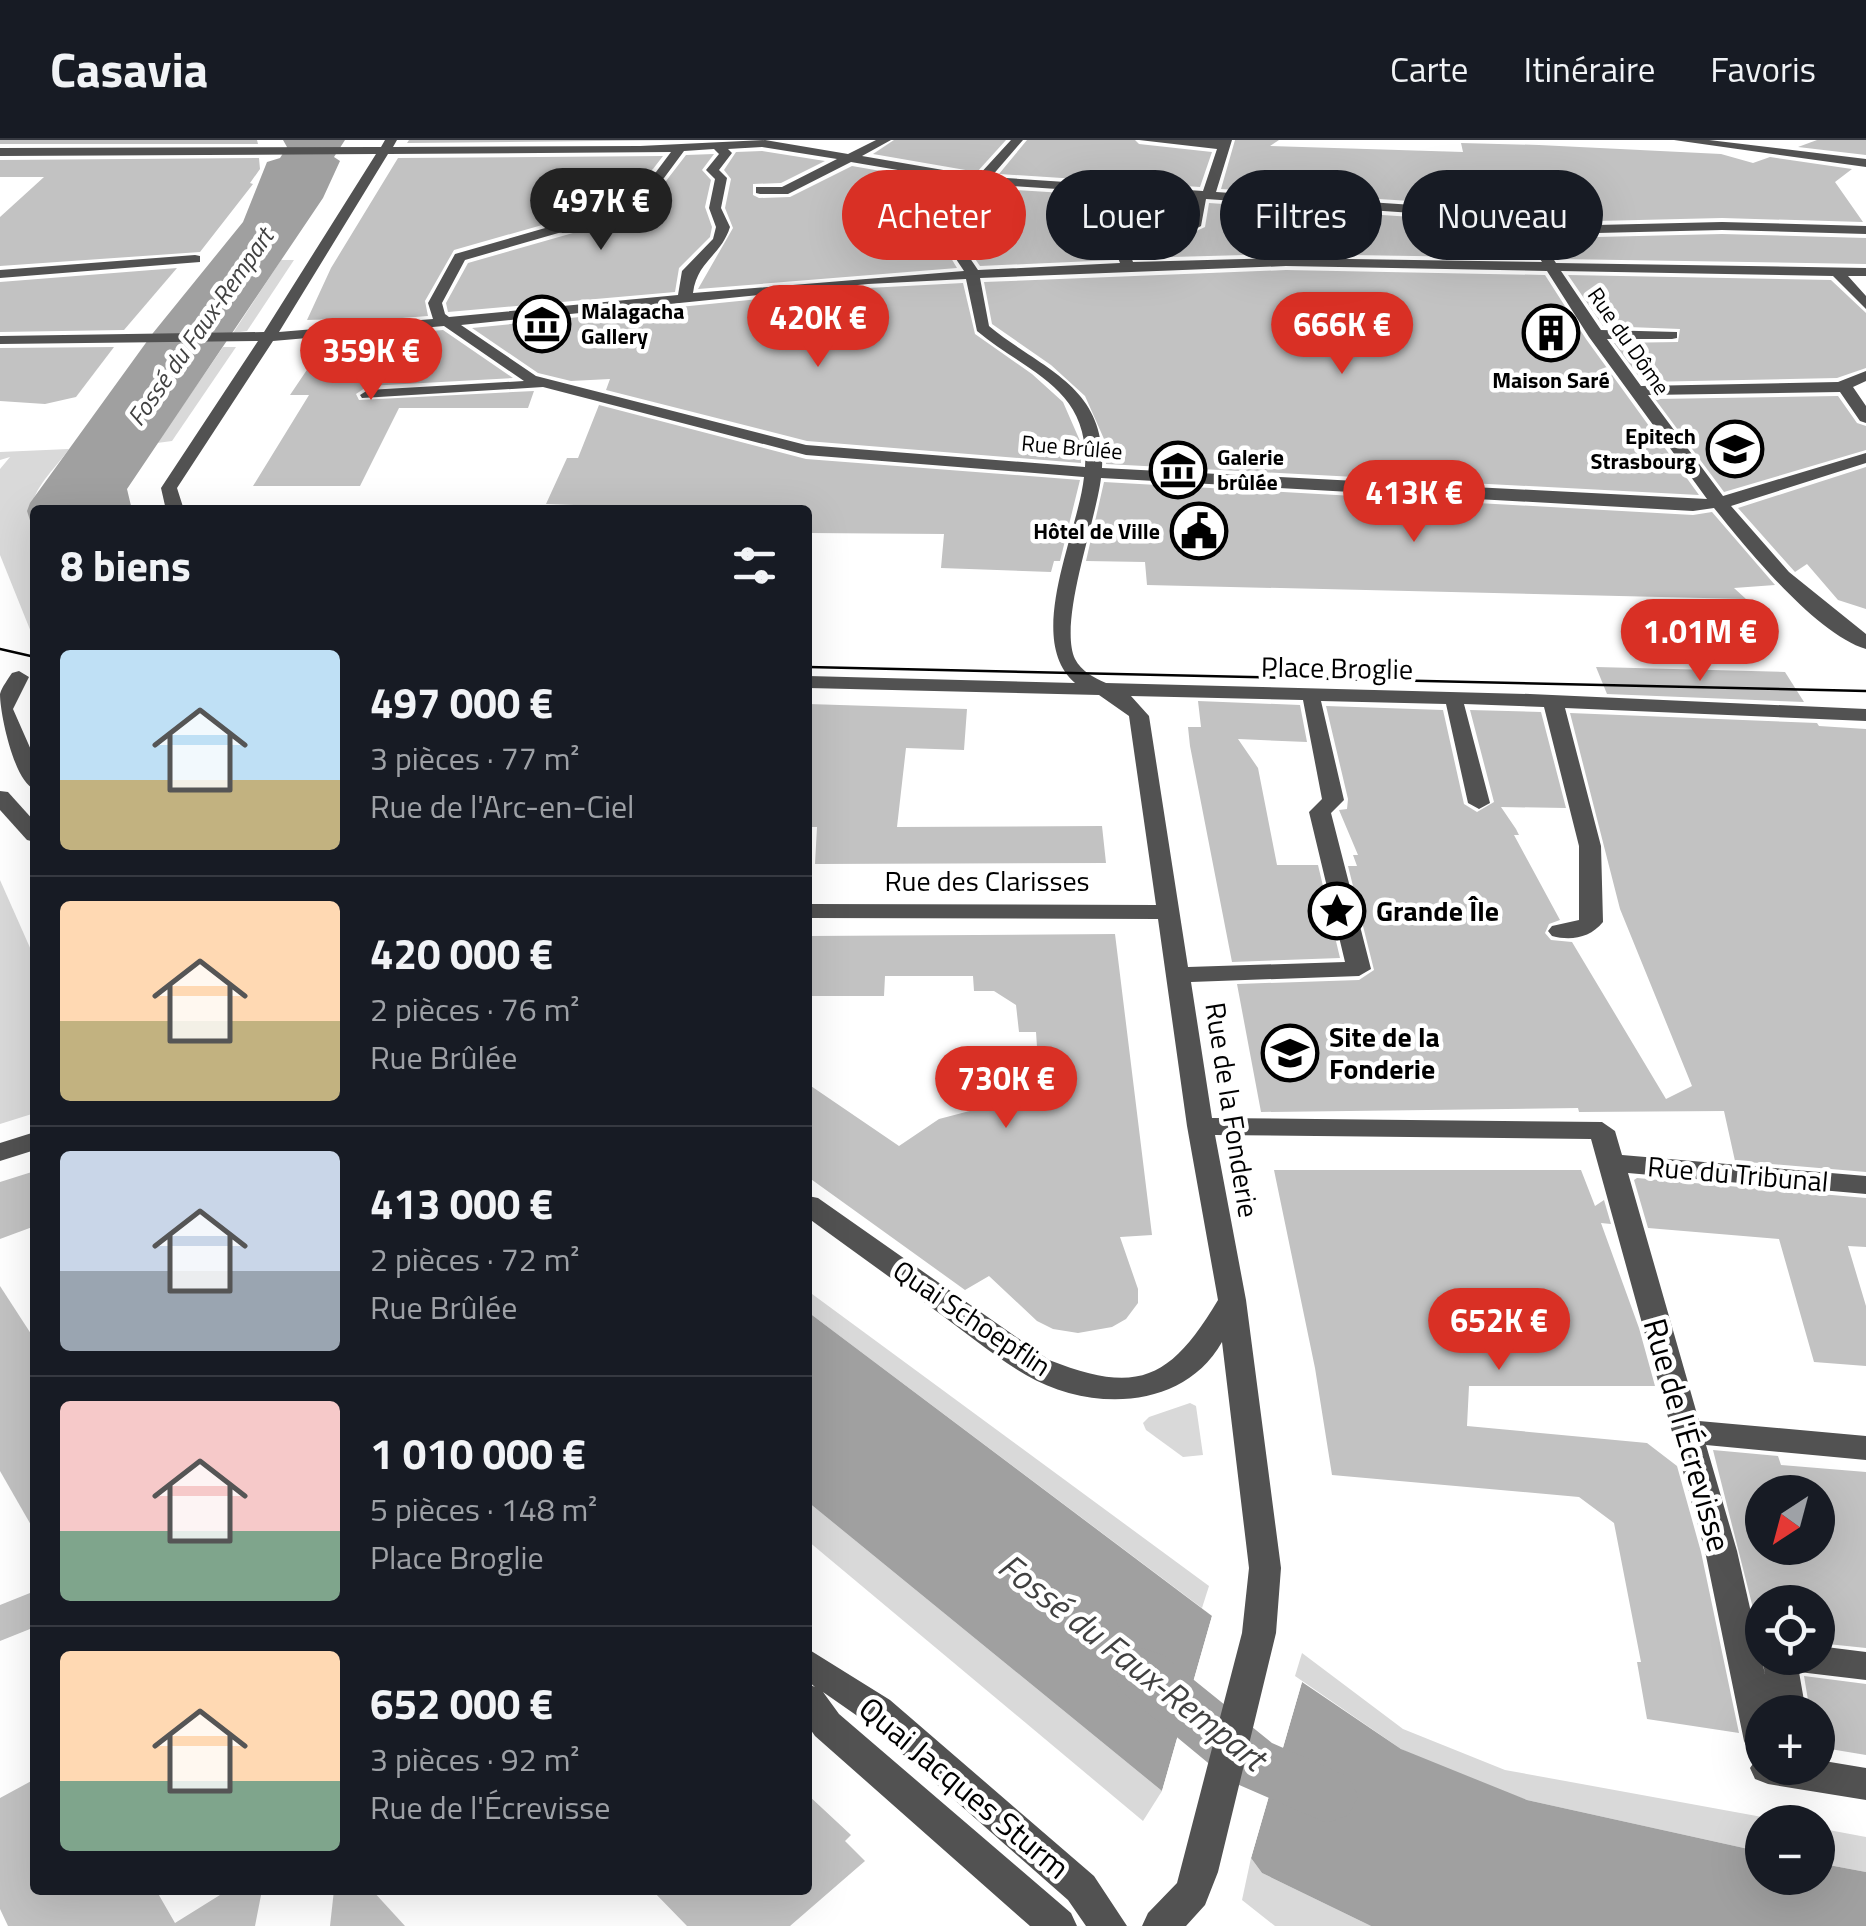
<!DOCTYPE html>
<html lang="fr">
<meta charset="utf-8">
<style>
body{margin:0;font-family:"Titillium Web",sans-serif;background:#242831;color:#f1f3f6;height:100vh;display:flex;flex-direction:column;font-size:38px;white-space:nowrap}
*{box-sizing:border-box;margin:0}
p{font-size:32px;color:#9ea1a6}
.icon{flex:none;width:55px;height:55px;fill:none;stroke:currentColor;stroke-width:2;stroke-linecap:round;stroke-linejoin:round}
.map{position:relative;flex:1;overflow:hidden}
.side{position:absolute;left:30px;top:365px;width:782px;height:1390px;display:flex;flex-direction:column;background:#171b24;border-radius:10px;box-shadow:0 10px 40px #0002}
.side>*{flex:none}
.banner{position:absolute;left:842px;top:30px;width:872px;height:90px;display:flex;gap:20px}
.needle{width:65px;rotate:216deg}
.tools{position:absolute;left:1745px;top:1335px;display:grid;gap:20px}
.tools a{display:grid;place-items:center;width:90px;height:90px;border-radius:50%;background:#171b24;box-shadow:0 10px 40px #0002;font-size:50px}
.price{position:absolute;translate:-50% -85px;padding:0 22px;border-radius:35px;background:#d93025;color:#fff;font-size:32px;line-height:65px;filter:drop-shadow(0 2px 5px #0008)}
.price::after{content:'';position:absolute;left:50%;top:60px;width:30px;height:22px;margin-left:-15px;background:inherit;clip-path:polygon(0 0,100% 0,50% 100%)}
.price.selected{background:#222;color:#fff}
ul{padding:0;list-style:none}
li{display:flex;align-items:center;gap:30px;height:250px;padding:0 30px}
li+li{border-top:2px solid #363941}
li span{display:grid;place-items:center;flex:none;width:280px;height:200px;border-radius:10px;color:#555}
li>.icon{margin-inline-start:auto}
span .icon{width:120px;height:120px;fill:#fffc;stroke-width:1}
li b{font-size:42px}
h2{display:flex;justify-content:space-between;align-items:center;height:120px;padding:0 30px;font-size:42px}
.tag{padding:0 35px;border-radius:45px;background:#171b24;box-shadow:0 10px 40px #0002;font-size:35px;line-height:90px}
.tag.selected{background:#d93025;color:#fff}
header{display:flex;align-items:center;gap:60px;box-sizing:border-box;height:140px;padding:0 50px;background:#171b24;border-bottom:2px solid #363941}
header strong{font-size:48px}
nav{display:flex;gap:55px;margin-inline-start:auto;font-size:35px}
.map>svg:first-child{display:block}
.green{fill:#d9d9d9}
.water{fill:#a0a0a0}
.pier{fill:#fff}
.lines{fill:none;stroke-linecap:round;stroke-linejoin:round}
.canal{fill:#a0a0a0;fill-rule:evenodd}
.building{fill:#c2c2c2;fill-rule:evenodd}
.minor{fill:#525252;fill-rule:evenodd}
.tram{stroke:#000;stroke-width:2.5}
.labels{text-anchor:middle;stroke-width:9;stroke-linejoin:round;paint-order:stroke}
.far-poi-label{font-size:22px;font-weight:bold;fill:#000;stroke:#fff;text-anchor:start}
.far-street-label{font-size:22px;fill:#000;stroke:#fff}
.far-water-label{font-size:25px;font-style:italic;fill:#414141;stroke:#fff}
.street-label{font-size:28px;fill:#000;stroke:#fff}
.poi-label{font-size:28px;font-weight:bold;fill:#000;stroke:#fff;text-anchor:start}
.near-street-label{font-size:32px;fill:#000;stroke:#fff}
.near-water-label{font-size:35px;font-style:italic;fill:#414141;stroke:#fff}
</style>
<header>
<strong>Casavia</strong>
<nav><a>Carte</a><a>Itinéraire</a><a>Favoris</a></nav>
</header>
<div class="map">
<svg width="1866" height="1786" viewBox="0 0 1866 1786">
<rect width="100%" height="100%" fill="#fff"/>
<g class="green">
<path d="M281,120H294L247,191L233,193Z"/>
<path d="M223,207H236L172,301L157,303Z"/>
<path d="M69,309C48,338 20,358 35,396V502L0,415V329L10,317L0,320V312Z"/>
<path d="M0,740L35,819V973L0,984Z"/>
<path d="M808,1151L1209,1446L1202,1468L808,1172Z"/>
<path d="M1190,1263L1196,1266L1203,1315L1183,1317L1146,1290L1143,1283L1149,1277Z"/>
<path d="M808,1362L1162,1651L1143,1681L808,1401Z"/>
<path d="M1302,1513L1403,1589L1505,1630L1790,1682H1762V1712L1527,1660L1433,1625L1401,1609L1295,1536Z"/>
<path d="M1818,1688L1866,1697V1732L1818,1723Z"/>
<path d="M1251,1718L1262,1733L1371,1786H1275L1242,1760Z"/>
</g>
<g class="water">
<path d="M283,0H345L334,17L340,21L323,58L127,349L132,370H35V396L27,371L30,363L153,193L243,82L267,22L280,18L287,7Z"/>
<path d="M808,1172L1212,1476L1162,1651L808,1362Z"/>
<path d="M1302,1542L1401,1609L1527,1660L1762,1712V1738H1818V1723L1866,1732V1786H1371L1262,1733L1251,1718Z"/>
</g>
<g class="pier">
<path d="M1212,1476L1217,1479L1166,1654L1162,1651Z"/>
<path d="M1298,1539L1302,1542L1251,1718L1247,1715L1269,1630Z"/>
</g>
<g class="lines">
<path class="canal" d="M1142,1508L1163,1515L1272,1603L1349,1637L1358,1656L1349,1675L1327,1683L1230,1641L1121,1551L1113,1533L1121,1515Z"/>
</g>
<g class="building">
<path d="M0,0H257L258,4H0Z"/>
<path d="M409,0H687L407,3Z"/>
<path d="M894,0H1006L977,32L873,14Z"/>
<path d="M1027,0H1135L1139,4L1212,12L1200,47L999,34Z"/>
<path d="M1235,0H1279L1270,6L1463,12L1461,3L1539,5L1721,14L1753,23L1770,17L1852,29L1835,42L1863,82L1722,78L1597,81L1519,68L1221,49Z"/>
<path d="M1817,0H1866V15L1798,7Z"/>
<path d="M762,11L825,21L781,43L753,44V55L759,58L790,57L852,26L956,44L936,55L925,75L957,128L698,149L733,88L725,68L731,39L724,30L736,12Z"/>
<path d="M714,14L702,30L711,40L705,67L712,87L710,97L679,128L675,152L448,172L446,163L468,123L615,81L666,41L686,15Z"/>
<path d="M663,16L653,29L602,68L454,110L425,161L428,176L338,183L341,179L307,180L331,128L398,18Z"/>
<path d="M259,18L260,29L250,43L253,44L200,112L0,126V77L44,37H0V20Z"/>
<path d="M983,48L1112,56L1103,89L1115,120L980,126L946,77L952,65Z"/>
<path d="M1133,58L1188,61L1184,88L1192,93L1205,87L1209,63L1513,84L1535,118L1286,114L1136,118L1125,90Z"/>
<path d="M1539,89L1597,97L1722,94L1866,98V124L1558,119Z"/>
<path d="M177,128L124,190L0,192V142Z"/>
<path d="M1286,130L1545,135L1586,199L1699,355L1106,324L1104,299L1085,256L1051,225L992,184L984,142Z"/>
<path d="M1568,135L1831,140L1866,173V228L1837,238L1643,242L1614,203L1678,202L1680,189L1603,186Z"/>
<path d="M963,143L975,194L1032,234L1063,262L1080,301L1081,323L807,301L606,250L610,239L571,241L538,233L472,188L868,148Z"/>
<path d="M443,190L513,238L368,246L356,254L359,260L534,251L528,268H399L360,346H253L309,255H290L327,200Z"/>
<path d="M114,207L76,257L45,264L0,261V208Z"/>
<path d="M1838,256L1857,283L1866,286V310L1724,352L1655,259Z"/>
<path d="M599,265L806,319L1080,340L1060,421H1054L1051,432L941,428L944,394L808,393V370H572L574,365L546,364L567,318H578Z"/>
<path d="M1866,327V469L1838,460L1807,424L1795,432L1738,368Z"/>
<path d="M1104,342L1693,375L1712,372L1775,445L1734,448L1746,459L1147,445L1145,422L1086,421Z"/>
<path d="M1596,527L1785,532L1804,562L1607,554Z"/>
<path d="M1198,561L1300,565L1307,602L1238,599L1258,628L1277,725H1318L1340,818L1232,822L1190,606L1188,587H1201Z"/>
<path d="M808,564L967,569L964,610L906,608L897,687L1102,686L1106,723L815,724L817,687H808Z"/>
<path d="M1326,566L1443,570L1464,664L1477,672L1494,662L1470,570L1541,572L1566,668L1501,667L1516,689L1519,695H1514L1560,780L1549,784L1545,793L1551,800L1572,802L1666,959L1692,946L1620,769L1570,573L1817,583L1819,586L1866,589V1032L1735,1021L1724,971L1579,972L1578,968L1261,972L1237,844L1359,840L1374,830L1348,726H1357L1353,715H1358L1339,670L1347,669L1348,659Z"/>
<path d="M1115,794L1152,1095L1120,1097L1138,1149V1163L1126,1179L1112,1187L1078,1193L1053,1189L1037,1181L989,1136L965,1150L808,1037V944L899,1006L939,979L985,967H1041L1036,892H1019L1016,865L994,851H974L973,836H885L884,856H810L808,796Z"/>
<path d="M1274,1030H1581L1595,1066L1604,1060L1611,1084L1601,1083L1639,1188L1655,1246H1469L1467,1286L1647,1303L1677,1326L1701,1412L1739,1593L1647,1579L1637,1522H1641L1614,1383L1579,1357L1332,1335L1315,1228Z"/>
<path d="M35,1031V1086L0,1099V1042Z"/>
<path d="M1637,1038L1866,1058V1107L1848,1106L1866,1166V1226L1814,1222L1779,1099L1648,1088L1634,1040Z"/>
<path d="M0,1146L35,1200V1392L0,1331Z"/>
<path d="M1713,1310L1778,1316L1781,1325L1866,1332V1508L1818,1503V1462H1762V1492H1759ZM1762,1352H1818V1408H1762Z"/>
<path d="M35,1451V1487L0,1501V1465Z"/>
<path d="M1804,1536L1866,1544V1615L1818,1607V1572H1810Z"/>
<path d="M35,1639V1750H156L175,1783L228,1750H262L255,1786H8L0,1769V1658Z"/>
<path d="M808,1655L851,1695L845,1701L865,1721L790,1786H687L652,1750H808Z"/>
<path d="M334,1750H372L405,1786H330Z"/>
</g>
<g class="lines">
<g class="minor">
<path d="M385,0H397L393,7L640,6L765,0L848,14L876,0H891L862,16L978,36L1011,0H1023L991,37L1203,51L1217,9L1139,0H1232L1216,52L1519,72L1597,85L1722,82L1866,86V94L1722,90L1597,93L1531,84L1556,123L1866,128V136H1848L1866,156V169L1833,136L1561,131L1601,190L1677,192V198L1672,199H1607L1641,246L1838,242L1866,231V241L1853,247L1866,266V283L1860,281L1840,252L1648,255L1723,356L1866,313V323L1731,366L1789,432L1866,494V509C1816,494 1747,409 1714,368L1693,371L1101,338C1096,381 1058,482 1075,519C1081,531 1094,538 1106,543L1530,554L1866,569V581L1565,568L1601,706L1603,782C1590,798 1571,801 1552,796L1548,791L1552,786L1579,780V706L1544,567L1464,564L1490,663L1479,669L1468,663L1446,564L1321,561L1344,660L1331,673L1371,829L1359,836L1191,842L1212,978L1602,982L1615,991L1622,1015L1866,1036V1054L1628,1033L1699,1281L1866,1296V1320L1706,1305L1737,1411L1765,1534L1762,1518V1517L1818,1518V1506L1866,1512V1540L1799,1532L1806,1572H1762V1628H1818V1620L1866,1628V1660L1768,1644L1755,1639L1750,1628L1759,1615L1749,1612L1744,1601L1705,1411L1591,999L1215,995L1246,1160L1281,1428L1276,1493L1218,1732L1205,1765L1186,1786H1142L1148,1773L1177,1743L1242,1493L1249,1428L1222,1202C1183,1271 1089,1272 1026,1235C993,1216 963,1190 932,1168C891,1138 849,1108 808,1078V1056L818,1058L1049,1220C1138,1255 1170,1240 1218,1160L1187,986L1158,779L808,778V764L1156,765L1129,576L1099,555L808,548V536L1075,543C1024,499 1078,394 1084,337L806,315L543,247L362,258L360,255L368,250L524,241L444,186L273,201L177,348L184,370H166L161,348L258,201L0,204V196L264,192L376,14L0,16V8L381,7ZM762,7L837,19L782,47H756V53L760,54H788L851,22L968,42L939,57L928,77L964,131L693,153C697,121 721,116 730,87L721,68L727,38L719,30L732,13L728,9ZM714,9L719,14L706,30L715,39L709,68L716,87L713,99L682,131L678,155L449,177L445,174L442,163L465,120L614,77L664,38L684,11ZM671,12L656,32L604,71L455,114L428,163L433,179L279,192L388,14ZM982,44L1117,53L1107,90L1120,123L978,130L942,77L949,62ZM1130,54L1193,58L1187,86L1194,90L1201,86L1206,59L1515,80L1542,122L1286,118L1133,122L1121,90ZM1286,126L1547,131L1589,197L1707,359L1102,328C1106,245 1042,230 989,186L980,138ZM966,139L977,191C1027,233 1090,247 1085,327L806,305L536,236L461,185L868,144ZM1131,556L1303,560L1322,659L1309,672L1345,822L1188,827L1149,576Z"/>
<path d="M1674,0H1709L1866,19V27Z"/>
<path d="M195,115L200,116V122L0,138V130Z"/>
<path d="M19,531L29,537L13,569L35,619V649C15,644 0,575 0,554C2,547 8,539 12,533Z"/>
<path d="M0,651L8,652L35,682V702L27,700L0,670Z"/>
<path d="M35,992V1010L0,1021V1003Z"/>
<path d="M808,1509L890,1560L1094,1736L1127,1786H1086L1068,1760L866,1582L823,1552L839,1574L1071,1773L1077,1786H1030L815,1596L808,1586V1544L815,1547L808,1541Z"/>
</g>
<g class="tram">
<path d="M0,509L35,517"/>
<path d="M808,527L1866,551"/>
</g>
</g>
<defs>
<g id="museum-ring" transform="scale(2.875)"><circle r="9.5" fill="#fff" stroke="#000" stroke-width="1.5"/><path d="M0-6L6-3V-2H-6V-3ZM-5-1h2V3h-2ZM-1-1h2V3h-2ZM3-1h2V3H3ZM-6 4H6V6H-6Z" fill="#000"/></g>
<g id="building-ring" transform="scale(2.875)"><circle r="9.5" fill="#fff" stroke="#000" stroke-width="1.5"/><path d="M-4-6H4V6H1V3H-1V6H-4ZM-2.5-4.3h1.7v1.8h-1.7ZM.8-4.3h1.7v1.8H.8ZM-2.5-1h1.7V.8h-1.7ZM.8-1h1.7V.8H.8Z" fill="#000"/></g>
<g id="university-ring" transform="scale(2.875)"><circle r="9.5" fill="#fff" stroke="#000" stroke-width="1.5"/><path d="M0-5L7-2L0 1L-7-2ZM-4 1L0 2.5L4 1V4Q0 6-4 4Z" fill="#000"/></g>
<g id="civic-ring" transform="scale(2.875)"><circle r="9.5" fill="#fff" stroke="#000" stroke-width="1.5"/><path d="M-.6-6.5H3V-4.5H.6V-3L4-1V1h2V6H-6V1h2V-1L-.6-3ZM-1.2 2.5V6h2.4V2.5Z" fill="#000"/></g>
<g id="sight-ring" transform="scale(2.875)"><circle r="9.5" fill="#fff" stroke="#000" stroke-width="1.5"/><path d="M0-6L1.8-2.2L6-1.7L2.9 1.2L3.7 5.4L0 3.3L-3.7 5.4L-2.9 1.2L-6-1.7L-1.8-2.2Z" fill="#000"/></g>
</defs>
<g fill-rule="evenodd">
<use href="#museum-ring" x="542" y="184"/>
<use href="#building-ring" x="1551" y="193"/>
<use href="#university-ring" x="1735" y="309"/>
<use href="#museum-ring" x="1178" y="330"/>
<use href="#civic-ring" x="1199" y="391"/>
<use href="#sight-ring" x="1337" y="771"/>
<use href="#university-ring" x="1290" y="913"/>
</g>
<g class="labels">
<g class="far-poi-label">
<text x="581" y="179">Malagacha<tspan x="581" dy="25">Gallery</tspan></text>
<text x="1551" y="248" text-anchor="middle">Maison Saré</text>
<text x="1696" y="304" text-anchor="end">Epitech<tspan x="1696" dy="25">Strasbourg</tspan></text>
<text x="1217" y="325">Galerie<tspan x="1217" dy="25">brûlée</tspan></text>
<text x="1160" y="399" text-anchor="end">Hôtel de Ville</text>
</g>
<g class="far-street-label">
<text transform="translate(1629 201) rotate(55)" y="8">Rue du Dôme</text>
<text transform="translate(1072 307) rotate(5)" y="8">Rue Brûlée</text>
</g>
<g class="far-water-label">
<text transform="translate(200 187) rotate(-55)" y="9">Fossé du Faux-Rempart</text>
</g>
<g class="street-label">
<text transform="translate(1337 528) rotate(1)" y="10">Place Broglie</text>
<text x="987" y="751">Rue des Clarisses</text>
<text transform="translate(1232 970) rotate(81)" y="10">Rue de la Fonderie</text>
<text transform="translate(1738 1034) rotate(5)" y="10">Rue du Tribunal</text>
<text transform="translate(972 1178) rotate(34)" y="10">Quai Schoepflin</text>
</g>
<g class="poi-label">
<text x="1376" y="781">Grande Île</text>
<text x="1329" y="907">Site de la<tspan x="1329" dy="32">Fonderie</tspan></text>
</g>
<g class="near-street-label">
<text transform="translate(1687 1295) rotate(74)" y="11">Rue de l'Écrevisse</text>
<text transform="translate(964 1648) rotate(40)" y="11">Quai Jacques Sturm</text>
</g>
<g class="near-water-label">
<text transform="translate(1132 1522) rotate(38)" y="12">Fossé du Faux-Rempart</text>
</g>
</g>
</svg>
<div class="tools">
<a><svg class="needle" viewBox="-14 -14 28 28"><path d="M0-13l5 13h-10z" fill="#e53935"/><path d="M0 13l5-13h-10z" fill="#9ea1a6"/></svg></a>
<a><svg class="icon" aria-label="locate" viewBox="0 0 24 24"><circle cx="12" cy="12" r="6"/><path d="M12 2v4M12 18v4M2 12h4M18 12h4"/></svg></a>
<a>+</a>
<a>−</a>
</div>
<b class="price selected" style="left:601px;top:113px">497K €</b>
<b class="price" style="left:818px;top:230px">420K €</b>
<b class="price" style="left:1342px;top:237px">666K €</b>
<b class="price" style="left:371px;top:263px">359K €</b>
<b class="price" style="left:1414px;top:405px">413K €</b>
<b class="price" style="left:1700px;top:544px">1.01M €</b>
<b class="price" style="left:1006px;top:991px">730K €</b>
<b class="price" style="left:1499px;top:1233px">652K €</b>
<div class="banner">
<a class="tag selected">Acheter</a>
<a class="tag">Louer</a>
<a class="tag">Filtres</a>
<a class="tag">Nouveau</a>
</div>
<section class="side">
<h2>8 biens<svg class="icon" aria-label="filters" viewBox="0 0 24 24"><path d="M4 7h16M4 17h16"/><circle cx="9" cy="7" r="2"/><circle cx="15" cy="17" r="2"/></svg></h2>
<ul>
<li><span style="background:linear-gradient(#bfe0f5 65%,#c2b280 0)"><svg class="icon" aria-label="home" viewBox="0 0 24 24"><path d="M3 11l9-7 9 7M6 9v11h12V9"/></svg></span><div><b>497 000 €</b><p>3 pièces · 77 m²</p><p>Rue de l'Arc-en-Ciel</p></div></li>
<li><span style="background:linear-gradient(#ffd9b3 60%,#c2b280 0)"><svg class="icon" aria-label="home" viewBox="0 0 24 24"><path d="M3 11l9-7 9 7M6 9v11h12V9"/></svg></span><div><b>420 000 €</b><p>2 pièces · 76 m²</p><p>Rue Brûlée</p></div></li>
<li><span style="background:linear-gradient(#c9d6e8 60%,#9aa5b1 0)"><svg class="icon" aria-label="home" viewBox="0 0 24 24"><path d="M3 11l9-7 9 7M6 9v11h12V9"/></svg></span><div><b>413 000 €</b><p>2 pièces · 72 m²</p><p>Rue Brûlée</p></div></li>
<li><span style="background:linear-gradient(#f6c9c9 65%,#7fa58c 0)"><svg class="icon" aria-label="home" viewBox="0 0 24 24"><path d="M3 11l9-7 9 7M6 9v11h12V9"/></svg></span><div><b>1 010 000 €</b><p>5 pièces · 148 m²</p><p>Place Broglie</p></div></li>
<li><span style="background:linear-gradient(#ffd9b3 65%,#7fa58c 0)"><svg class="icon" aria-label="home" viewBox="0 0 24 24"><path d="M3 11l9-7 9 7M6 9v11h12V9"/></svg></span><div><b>652 000 €</b><p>3 pièces · 92 m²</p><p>Rue de l'Écrevisse</p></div></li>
</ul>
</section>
</div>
